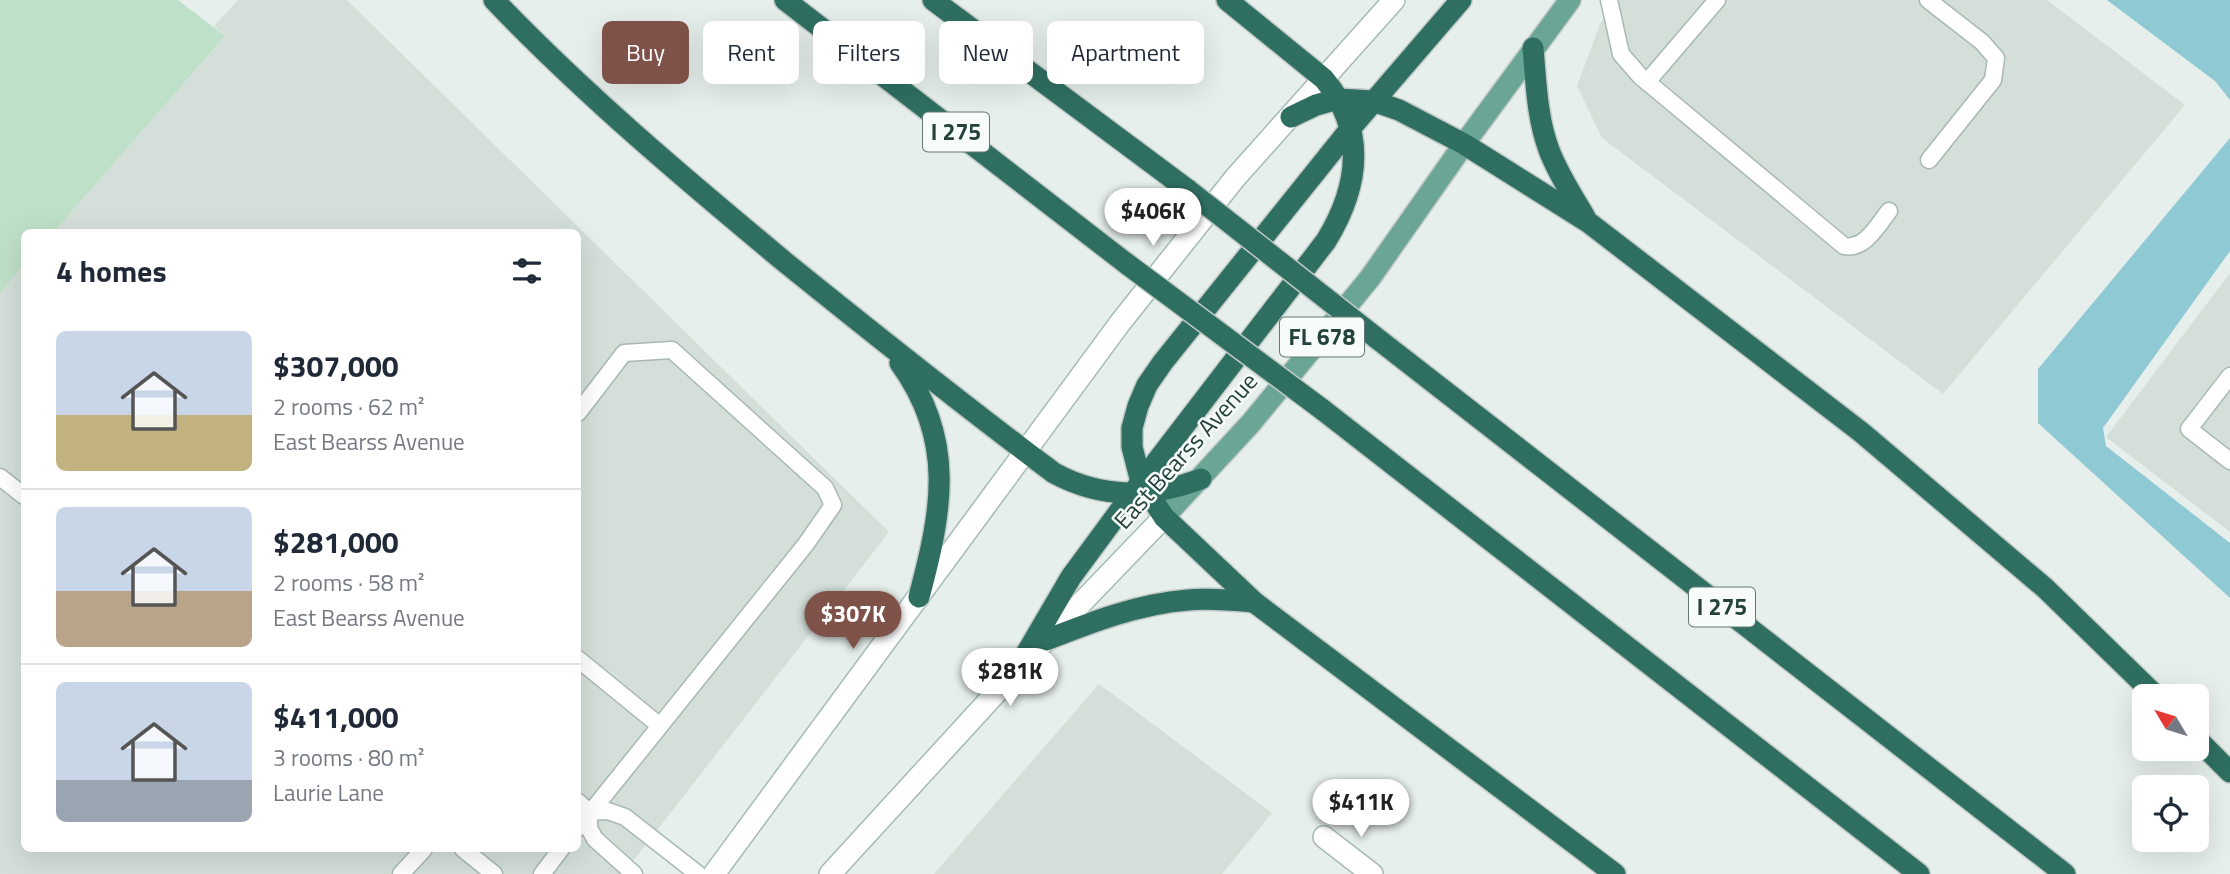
<!DOCTYPE html>
<meta charset="utf-8">
<style>
body{margin:0;font-family:"Titillium Web",sans-serif;background:#f6f6f7;color:#1f2937;height:100vh;display:flex;flex-direction:column;font-size:26px;white-space:nowrap}
*{box-sizing:border-box;margin:0}
p{font-size:23px;color:#747a83}
.icon{flex:none;width:38px;height:38px;fill:none;stroke:currentColor;stroke-width:2;stroke-linecap:round;stroke-linejoin:round}
.map{position:relative;flex:1;overflow:hidden}
.side{position:absolute;left:21px;top:229px;width:560px;height:623px;display:flex;flex-direction:column;background:#fff;border-radius:10px;box-shadow:0 7px 28px #0002}
.side>*{flex:none}
.top-card{position:absolute;left:602px;top:21px;width:665px;height:63px;display:flex;gap:14px}
.needle{width:46px;rotate:308deg}
.controls{position:absolute;left:2132px;top:684px;display:grid;gap:14px}
.controls a{display:grid;place-items:center;width:77px;height:77px;border-radius:10px;background:#fff;box-shadow:0 7px 28px #0002;font-size:35px}
.price{position:absolute;translate:-50% -60px;padding:0 16px;border-radius:24px;background:#fff;color:#222;font-size:23px;line-height:46px;filter:drop-shadow(0 2px 4px #0008)}
.price::after{content:'';position:absolute;left:50%;top:42px;width:21px;height:16px;margin-left:-10px;background:inherit;clip-path:polygon(0 0,100% 0,50% 100%)}
.price.active{background:#7f5249;color:#fff}
ul{padding:0;list-style:none}
li{display:flex;align-items:center;gap:21px;height:175px;padding:0 35px}
li+li{border-top:2px solid #e0e1e3}
li span{display:grid;place-items:center;flex:none;width:196px;height:140px;border-radius:10px;color:#555}
li>.icon{margin-inline-start:auto}
span .icon{width:84px;height:84px;fill:#fffc;stroke-width:1}
li b{font-size:30px}
h2{display:flex;justify-content:space-between;align-items:center;height:84px;padding:0 35px;font-size:30px}
.tag{padding:0 24px;border-radius:10px;background:#fff;box-shadow:0 7px 28px #0002;font-size:24px;line-height:63px}
.tag.active{background:#7f5249;color:#fff}
.map>svg:first-child{display:block}
.built{fill:#d4dfda}
.green{fill:#bfe0c8}
.water{fill:#8ec9d4}
.lines{fill:none;stroke-linecap:round;stroke-linejoin:round}
.lane-casing{stroke:#a8b8b2;stroke-width:19}
.street-casing{stroke:#a8b8b2;stroke-width:24}
.secondary-casing{stroke:#a4bbb3;stroke-width:24}
.primary-casing{stroke:#c2cac8;stroke-width:24}
.highway-casing{stroke:#c2cac8;stroke-width:24}
.lane{stroke:#fff;stroke-width:16}
.street{stroke:#fff;stroke-width:21}
.secondary{stroke:#fff;stroke-width:21}
.primary{stroke:#6aa596;stroke-width:21}
.highway{stroke:#2f6f62;stroke-width:21}
.highway-bridge-casing{stroke:#c2cac8;stroke-width:24;stroke-linecap:butt}
.highway-bridge{stroke:#2f6f62;stroke-width:21}
.labels{text-anchor:middle;stroke-width:5;stroke-linejoin:round;paint-order:stroke}
.shield{fill:#f7fbf9;stroke:#637a73;stroke-width:2}
.shield-label{font-size:23px;font-weight:bold;fill:#24423a}
.street-label{font-size:24px;fill:#24423a;stroke:#f7fbf9}
</style>
<div class="map">
<svg width="2230" height="874" viewBox="0 0 2230 874">
<rect width="100%" height="100%" fill="#e6efeb"/>
<g class="built">
<path d="M238,0H347L889,532L623,874H0V293L24,265V849H578V233H53L225,36L214,26Z"/>
<path d="M1619,0H2047L2185,105L1943,394L1602,138L1577,86L1600,24Z"/>
<path d="M2230,273V532L2106,437Z"/>
<path d="M1099,684L1272,813L1222,874H934Z"/>
</g>
<path class="green" d="M0,0H178L225,36L53,233H24V265L0,293Z"/>
<g class="water">
<path d="M2107,0H2230V100L2215,81Z"/>
<path d="M2230,138V251L2103,428L2106,446L2230,543V598L2038,423V369Z"/>
</g>
<g class="lines">
<g class="lane-casing">
<g id="lane">
<path d="M1609,0L1621,54L1640,76L1844,246C1865,250 1877,226 1889,211"/>
<path d="M1928,0L1982,42L1996,58L1993,80L1929,160"/>
<path d="M1647,82L1717,0"/>
<path d="M2230,376L2189,429L2230,461"/>
<path d="M578,413L624,353L672,350L825,488L833,505L806,544L578,828"/>
<path d="M0,477L24,496"/>
<path d="M578,659L660,726"/>
<path d="M578,802L589,812L608,811L625,817L698,874"/>
<path d="M589,812V828L595,839L634,874"/>
<path d="M463,849L494,874"/>
<path d="M401,874L424,849"/>
<path d="M542,874L561,849"/>
</g>
</g>
<g class="street-casing">
<path id="street" d="M1324,837L1372,874"/>
</g>
<g class="secondary-casing">
<g id="secondary">
<path d="M714,874L1120,323L1235,178L1394,0"/>
<path d="M830,874L1016,671L1164,517"/>
</g>
</g>
<g class="primary-casing">
<path id="primary" d="M1164,517L1251,423L1370,278L1464,144L1570,0"/>
</g>
<g class="highway-casing">
<g id="highway">
<path d="M494,0C585,95 685,179 786,263C874,334 963,405 1054,473C1102,499 1150,498 1201,479"/>
<path d="M785,0L1127,264"/>
<path d="M933,0L1188,190"/>
<path d="M1461,0L1350,129L1163,362L1147,385L1138,406L1132,428V447L1141,482L1164,517L1254,602L1615,874"/>
<path d="M1533,48C1536,82 1537,118 1549,150C1558,174 1572,195 1585,217"/>
<path d="M1291,117L1316,105L1338,99L1373,101L1399,110L1464,144L1588,222L1861,432L2045,588L2156,696"/>
<path d="M1379,340L2065,874"/>
<path d="M900,363C956,440 942,511 919,597"/>
<path d="M1323,410L1919,874"/>
<path d="M1046,640C1092,622 1138,604 1188,600C1210,598 1232,600 1254,602"/>
<path d="M1016,671L1071,577L1141,482L1326,241C1359,187 1367,131 1324,79L1227,0"/>
<path d="M2196,738L2230,772"/>
</g>
</g>
<use href="#lane" class="lane"/>
<use href="#street" class="street"/>
<use href="#secondary" class="secondary"/>
<use href="#primary" class="primary"/>
<use href="#highway" class="highway"/>
<g class="highway-bridge-casing">
<g id="highway-bridge">
<path d="M1188,190L1379,340"/>
<path d="M1127,264L1323,410"/>
</g>
</g>
<use href="#highway-bridge" class="highway-bridge"/>
</g>
<g class="labels">
<g class="shield">
<rect x="923" y="112.5" width="66" height="39" rx="5"/>
<rect x="1280" y="317.5" width="84" height="39" rx="5"/>
<rect x="1689" y="587.5" width="66" height="39" rx="5"/>
</g>
<g class="shield-label">
<text x="956" y="140">I 275</text>
<text x="1322" y="345">FL 678</text>
<text x="1722" y="615">I 275</text>
</g>
<g class="street-label">
<text transform="translate(1186 451) rotate(-48)" y="8">East Bearss Avenue</text>
</g>
</g>
</svg>
<div class="controls">
<a><svg class="needle" viewBox="-14 -14 28 28"><path d="M0-13l5 13h-10z" fill="#e53935"/><path d="M0 13l5-13h-10z" fill="#747a83"/></svg></a>
<a><svg class="icon" aria-label="locate" viewBox="0 0 24 24"><circle cx="12" cy="12" r="6"/><path d="M12 2v4M12 18v4M2 12h4M18 12h4"/></svg></a>
</div>
<b class="price" style="left:1153px;top:248px">$406K</b>
<b class="price active" style="left:853px;top:651px">$307K</b>
<b class="price" style="left:1010px;top:708px">$281K</b>
<b class="price" style="left:1361px;top:839px">$411K</b>
<div class="top-card">
<a class="tag active">Buy</a>
<a class="tag">Rent</a>
<a class="tag">Filters</a>
<a class="tag">New</a>
<a class="tag">Apartment</a>
</div>
<section class="side">
<h2>4 homes<svg class="icon" aria-label="filters" viewBox="0 0 24 24"><path d="M4 7h16M4 17h16"/><circle cx="9" cy="7" r="2"/><circle cx="15" cy="17" r="2"/></svg></h2>
<ul>
<li><span style="background:linear-gradient(#c9d6e8 60%,#c2b280 0)"><svg class="icon" aria-label="home" viewBox="0 0 24 24"><path d="M3 11l9-7 9 7M6 9v11h12V9"/></svg></span><div><b>$307,000</b><p>2 rooms · 62 m²</p><p>East Bearss Avenue</p></div></li>
<li><span style="background:linear-gradient(#c9d6e8 60%,#b9a48a 0)"><svg class="icon" aria-label="home" viewBox="0 0 24 24"><path d="M3 11l9-7 9 7M6 9v11h12V9"/></svg></span><div><b>$281,000</b><p>2 rooms · 58 m²</p><p>East Bearss Avenue</p></div></li>
<li><span style="background:linear-gradient(#c9d6e8 70%,#9aa5b1 0)"><svg class="icon" aria-label="home" viewBox="0 0 24 24"><path d="M3 11l9-7 9 7M6 9v11h12V9"/></svg></span><div><b>$411,000</b><p>3 rooms · 80 m²</p><p>Laurie Lane</p></div></li>
</ul>
</section>
</div>
